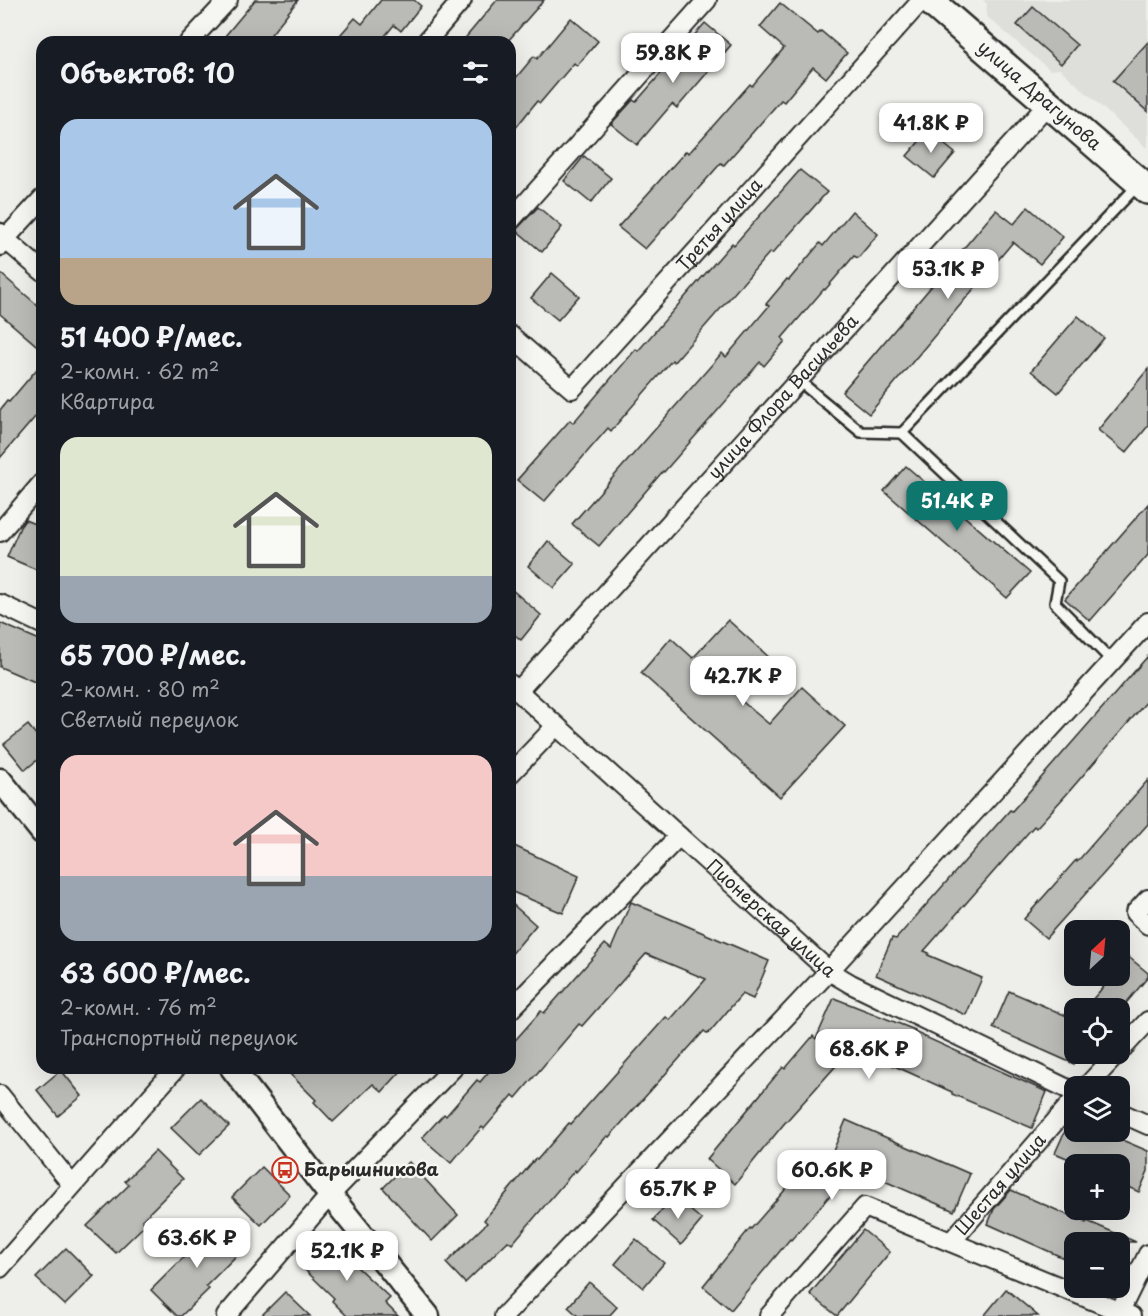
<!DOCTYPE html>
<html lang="ru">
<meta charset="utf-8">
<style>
body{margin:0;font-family:"Playpen Sans",sans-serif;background:#242831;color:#f1f3f6;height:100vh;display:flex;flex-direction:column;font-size:22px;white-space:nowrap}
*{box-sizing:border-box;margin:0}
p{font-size:20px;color:#9ea1a6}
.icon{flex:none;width:33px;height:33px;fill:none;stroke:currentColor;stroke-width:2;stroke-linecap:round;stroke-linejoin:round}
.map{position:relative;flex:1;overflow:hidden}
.drawer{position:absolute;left:36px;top:36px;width:480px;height:1038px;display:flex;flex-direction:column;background:#171b24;border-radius:18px;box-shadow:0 6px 24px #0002}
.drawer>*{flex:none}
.needle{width:39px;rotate:26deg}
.tools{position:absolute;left:1064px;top:920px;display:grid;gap:12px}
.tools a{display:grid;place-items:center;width:66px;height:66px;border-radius:12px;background:#171b24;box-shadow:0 6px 24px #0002;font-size:30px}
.price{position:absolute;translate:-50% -51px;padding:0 14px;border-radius:12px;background:#fff;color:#222;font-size:20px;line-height:39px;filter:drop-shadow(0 2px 3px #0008)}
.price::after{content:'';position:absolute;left:50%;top:36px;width:18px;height:14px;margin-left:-9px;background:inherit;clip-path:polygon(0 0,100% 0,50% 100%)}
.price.active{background:#0f766e;color:#fff}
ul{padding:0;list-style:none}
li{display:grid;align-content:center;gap:12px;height:318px;padding:0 24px}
li span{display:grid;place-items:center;height:186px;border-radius:18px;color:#555}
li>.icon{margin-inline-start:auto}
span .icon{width:108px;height:108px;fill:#fffc;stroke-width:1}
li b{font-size:26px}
h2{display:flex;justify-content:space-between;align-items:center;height:72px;padding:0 24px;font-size:26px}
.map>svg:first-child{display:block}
.built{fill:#dededb}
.building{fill:#babab7;stroke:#2b2b2b;stroke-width:1.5}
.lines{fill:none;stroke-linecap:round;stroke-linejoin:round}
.service-casing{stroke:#2b2b2b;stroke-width:14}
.minor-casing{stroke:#2b2b2b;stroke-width:22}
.tertiary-casing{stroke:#2b2b2b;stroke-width:27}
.secondary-casing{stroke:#2b2b2b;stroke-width:32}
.service{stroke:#f6f6f2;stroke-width:9}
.minor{stroke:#f6f6f2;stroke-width:18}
.tertiary{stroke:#f6f6f2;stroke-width:22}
.secondary{stroke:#f6f6f2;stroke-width:27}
.labels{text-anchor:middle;stroke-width:4.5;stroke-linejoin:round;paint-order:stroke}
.street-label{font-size:18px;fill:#2b2b2b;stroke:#f6f6f2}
.poi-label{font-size:18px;font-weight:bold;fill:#2b2b2b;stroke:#f6f6f2;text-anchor:start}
</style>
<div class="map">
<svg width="1148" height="1316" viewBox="0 0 1148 1316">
<rect width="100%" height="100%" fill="#eeeeea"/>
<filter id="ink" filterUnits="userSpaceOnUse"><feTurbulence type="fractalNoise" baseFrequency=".0167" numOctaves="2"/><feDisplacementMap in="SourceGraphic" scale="12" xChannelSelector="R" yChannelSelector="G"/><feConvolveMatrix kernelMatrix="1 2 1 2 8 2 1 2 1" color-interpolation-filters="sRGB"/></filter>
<g filter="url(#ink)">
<path class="built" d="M983,0H1148V149L1060,69L1050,70L986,16L987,4Z"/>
<g class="building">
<path d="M255,0H298L265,42H220Z"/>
<path d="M381,0H414L421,6L401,31L394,25L380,42H334L355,18L362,24Z"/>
<path d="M497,0H544L507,42H462Z"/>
<path d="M780,3L818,34L821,31L847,53L826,78L813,67L784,102L781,100L724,165L721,163L645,249L618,227L686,151L689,153L750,84L752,86L784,48L760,27Z"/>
<path d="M1033,7L1077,45L1061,64L1017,25Z"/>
<path d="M571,18L598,41L577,66L574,63L540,103L537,101L510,135V85L534,56L537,59Z"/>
<path d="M705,23L731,45L677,108L672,104L637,145L611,124L633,100L636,102Z"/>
<path d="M1148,42V112L1113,81Z"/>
<path d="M928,131L955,153L934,178L907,156Z"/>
<path d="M584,156L611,178L591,203L564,181Z"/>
<path d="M800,170L827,192L772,254L770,252L674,362L672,360L611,431L608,428L544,502L517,480L570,420L573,423L636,349L638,351L732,243L734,245Z"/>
<path d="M538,207L562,227L542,252L516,230Z"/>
<path d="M1028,207L1063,237L1040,264L1013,242L869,414L842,392L996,210L1014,224Z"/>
<path d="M852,211L878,234L858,258L854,256L825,290L824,289L782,338L785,341L764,366L760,362L664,472L663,471L599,546L572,524L722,353L726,357L769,306L766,304L787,279L789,280L820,243L823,246Z"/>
<path d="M0,273L42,309V350L0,314Z"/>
<path d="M552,273L579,296L558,320L531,298Z"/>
<path d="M1078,316L1104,338L1058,393L1031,371Z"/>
<path d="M42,363V409L0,458V410L7,401L9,402Z"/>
<path d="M1148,369V426L1126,453L1098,430Z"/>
<path d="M906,466L1030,573L1007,598L884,491Z"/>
<path d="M1148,504V555L1090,621L1065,599Z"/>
<path d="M25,520L42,527V572L7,557L20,527Z"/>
<path d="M548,541L575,564L554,588L528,566Z"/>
<path d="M510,588L541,615L521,640L510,631Z"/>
<path d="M728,620L772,660L738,698L769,724L802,687L845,726L780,797L641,673L671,638L693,658Z"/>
<path d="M0,623L42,641V685L0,667Z"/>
<path d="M1148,656V700L1066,795L1036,828L1034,826L924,951L929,953L928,955L982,978L966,1015L876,975L892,938L896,939L1010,810L1012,811Z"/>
<path d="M28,725L42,742V756L25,770L4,744Z"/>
<path d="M1148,780V824L1046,938L1024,919L1076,860L1077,862Z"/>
<path d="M510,844L579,876L563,913L510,891Z"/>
<path d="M510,902L536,925L510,956Z"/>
<path d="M631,902L769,961L753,999L742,994L708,1034L704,1031L609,1137L607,1136L576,1172L575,1170L512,1244L508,1241L465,1283L446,1263L487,1223L484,1220L535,1159L537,1160L569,1123L571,1124L666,1017L670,1020L706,979L646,954L582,1026L579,1024L516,1098L513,1095L484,1129L482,1127L451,1163L422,1138L444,1114L446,1116L477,1080L480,1082L492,1068H510V1046L541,1011L544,1013L605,944L611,949Z"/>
<path d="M1119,949L1148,973V977L1122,1008H1085L1106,984L1096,975H1119Z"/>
<path d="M1009,991L1074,1019V1064L993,1028Z"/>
<path d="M834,998L915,1030L914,1032L1047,1092L1032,1128L952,1094V1092L908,1072L856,1049L855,1051L851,1049L783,1125L735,1184L707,1159L783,1067L785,1069L813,1036L816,1039Z"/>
<path d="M284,1068H404L382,1092L373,1084L333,1122L314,1102L316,1100Z"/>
<path d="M61,1070L82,1096L58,1116L37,1090Z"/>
<path d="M201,1098L229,1126L199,1155L171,1128Z"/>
<path d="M846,1120L970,1174L954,1211L854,1168L791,1240L790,1239L731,1310L703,1286L750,1228L751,1229L812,1159L825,1170Z"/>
<path d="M1065,1131H1101L1148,1151V1171L1139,1192L1119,1183V1164H1081L1055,1153Z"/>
<path d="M155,1151L183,1179L142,1220L146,1224L116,1253L87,1226L129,1185L125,1181Z"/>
<path d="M409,1162L458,1215L432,1241L383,1188Z"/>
<path d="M262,1167L290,1195L261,1225L232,1197Z"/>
<path d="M1011,1190L1086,1223L1087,1221L1136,1242H1074V1260L1066,1257V1259L988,1224L994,1209Z"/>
<path d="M674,1196L702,1220L681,1245L653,1220Z"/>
<path d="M215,1220L244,1248L206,1286L209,1289L181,1316H177L151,1290L188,1253L185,1250Z"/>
<path d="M863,1230L890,1252L837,1316L810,1294Z"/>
<path d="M330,1236L359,1264L356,1266L390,1298L385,1303L398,1316H347L332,1301L334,1298L301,1266Z"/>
<path d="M636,1239L664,1263L643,1288L615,1264Z"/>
<path d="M66,1248L94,1276L65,1305L36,1278Z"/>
<path d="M589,1282L617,1307L609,1316H578L568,1307Z"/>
<path d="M1006,1289L1038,1316H984Z"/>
<path d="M285,1292L310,1316H261Z"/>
</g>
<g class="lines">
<g class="service-casing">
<g id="service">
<path d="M798,380L861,432L902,433"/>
<path d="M1113,662L1055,603L1059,581L902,433L1138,185"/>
</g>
</g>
<g class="minor-casing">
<g id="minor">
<path d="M189,42L228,0"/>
<path d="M426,42L462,0"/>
<path d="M42,199L5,239L42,271"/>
<path d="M510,221L707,0"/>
<path id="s1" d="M510,335L572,389L922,0"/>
<path d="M0,532L42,483"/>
<path d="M0,604L42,624"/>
<path id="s2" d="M510,684L829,971L851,984L1074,1092"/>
<path id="s3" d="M518,691L1048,104"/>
<path d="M510,774L556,726"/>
<path d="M1148,899L1135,913L1148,925"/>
<path d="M510,1010L679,836"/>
<path d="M1119,1052L1148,1021"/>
<path d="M1087,1086L1118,1053"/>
<path d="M0,1095L72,1185"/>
<path d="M1119,1112L1148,1125"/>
<path id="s4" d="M951,1242L1074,1100"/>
<path d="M0,1268L176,1068"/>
<path d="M1120,1311L1148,1254"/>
<path d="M226,1316L330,1195L453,1068"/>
<path d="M504,1316L829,971L1148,622"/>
<path d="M769,1316L865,1207L1131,1316"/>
</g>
</g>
<g class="tertiary-casing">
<g id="tertiary">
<path d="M0,235L5,239L0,244"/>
<path d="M0,780L42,832"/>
<path d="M232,1068L330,1195L428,1316"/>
</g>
</g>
<g class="secondary-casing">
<g id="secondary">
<path id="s5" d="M929,0L1148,190"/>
</g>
</g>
<use href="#service" class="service"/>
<use href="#minor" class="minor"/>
<use href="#tertiary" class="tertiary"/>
<use href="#secondary" class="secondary"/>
</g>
</g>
<defs>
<g id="bus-ring" transform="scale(1.35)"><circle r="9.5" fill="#f6f6f2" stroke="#c8321e" stroke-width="1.5"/><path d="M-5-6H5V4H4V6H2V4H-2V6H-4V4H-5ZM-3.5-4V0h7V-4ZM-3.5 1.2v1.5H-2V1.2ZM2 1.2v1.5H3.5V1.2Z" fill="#c8321e"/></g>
</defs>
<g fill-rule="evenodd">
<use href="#bus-ring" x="285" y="1170"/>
</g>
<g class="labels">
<g class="street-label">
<text dy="6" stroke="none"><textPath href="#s5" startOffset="146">улица Драгунова</textPath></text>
<text dy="6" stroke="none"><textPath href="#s1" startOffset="303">Третья улица</textPath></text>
<text dy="6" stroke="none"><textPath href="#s3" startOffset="396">улица Флора Васильева</textPath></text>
<text dy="6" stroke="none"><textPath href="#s2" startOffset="351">Пионерская улица</textPath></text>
<text dy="6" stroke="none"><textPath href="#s4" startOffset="76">Шестая улица</textPath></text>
</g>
<g class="poi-label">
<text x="304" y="1176">Барышникова</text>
</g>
</g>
</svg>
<div class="tools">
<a><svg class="needle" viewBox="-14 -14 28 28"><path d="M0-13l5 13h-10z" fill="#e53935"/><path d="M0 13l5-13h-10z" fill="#9ea1a6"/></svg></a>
<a><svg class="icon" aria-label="locate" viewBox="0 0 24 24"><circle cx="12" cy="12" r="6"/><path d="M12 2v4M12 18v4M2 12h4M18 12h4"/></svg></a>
<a><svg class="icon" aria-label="layers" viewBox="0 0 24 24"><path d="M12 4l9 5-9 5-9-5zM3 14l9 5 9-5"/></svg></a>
<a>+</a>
<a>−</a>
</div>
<b class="price" style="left:673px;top:84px">59.8K ₽</b>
<b class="price" style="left:931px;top:154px">41.8K ₽</b>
<b class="price" style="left:948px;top:300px">53.1K ₽</b>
<b class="price active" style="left:957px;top:532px">51.4K ₽</b>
<b class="price" style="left:743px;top:707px">42.7K ₽</b>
<b class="price" style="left:869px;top:1080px">68.6K ₽</b>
<b class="price" style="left:832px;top:1201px">60.6K ₽</b>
<b class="price" style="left:678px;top:1220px">65.7K ₽</b>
<b class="price" style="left:197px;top:1269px">63.6K ₽</b>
<b class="price" style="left:347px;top:1282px">52.1K ₽</b>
<section class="drawer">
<h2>Объектов: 10<svg class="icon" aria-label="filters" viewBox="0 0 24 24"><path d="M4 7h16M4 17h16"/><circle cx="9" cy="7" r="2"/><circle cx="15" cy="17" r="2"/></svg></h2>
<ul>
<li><span style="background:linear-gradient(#a9c7e8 75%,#b9a48a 0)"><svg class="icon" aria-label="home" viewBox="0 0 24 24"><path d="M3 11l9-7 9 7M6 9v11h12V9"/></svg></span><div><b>51 400 ₽/мес.</b><p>2-комн. · 62 m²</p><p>Квартира</p></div></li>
<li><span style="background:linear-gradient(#dfe7d0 75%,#9aa5b1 0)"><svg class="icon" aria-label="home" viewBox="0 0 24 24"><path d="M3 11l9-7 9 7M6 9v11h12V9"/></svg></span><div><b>65 700 ₽/мес.</b><p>2-комн. · 80 m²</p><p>Светлый переулок</p></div></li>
<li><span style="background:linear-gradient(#f6c9c9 65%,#9aa5b1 0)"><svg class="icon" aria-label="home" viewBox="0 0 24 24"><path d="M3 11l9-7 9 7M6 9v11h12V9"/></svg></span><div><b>63 600 ₽/мес.</b><p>2-комн. · 76 m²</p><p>Транспортный переулок</p></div></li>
</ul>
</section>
</div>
